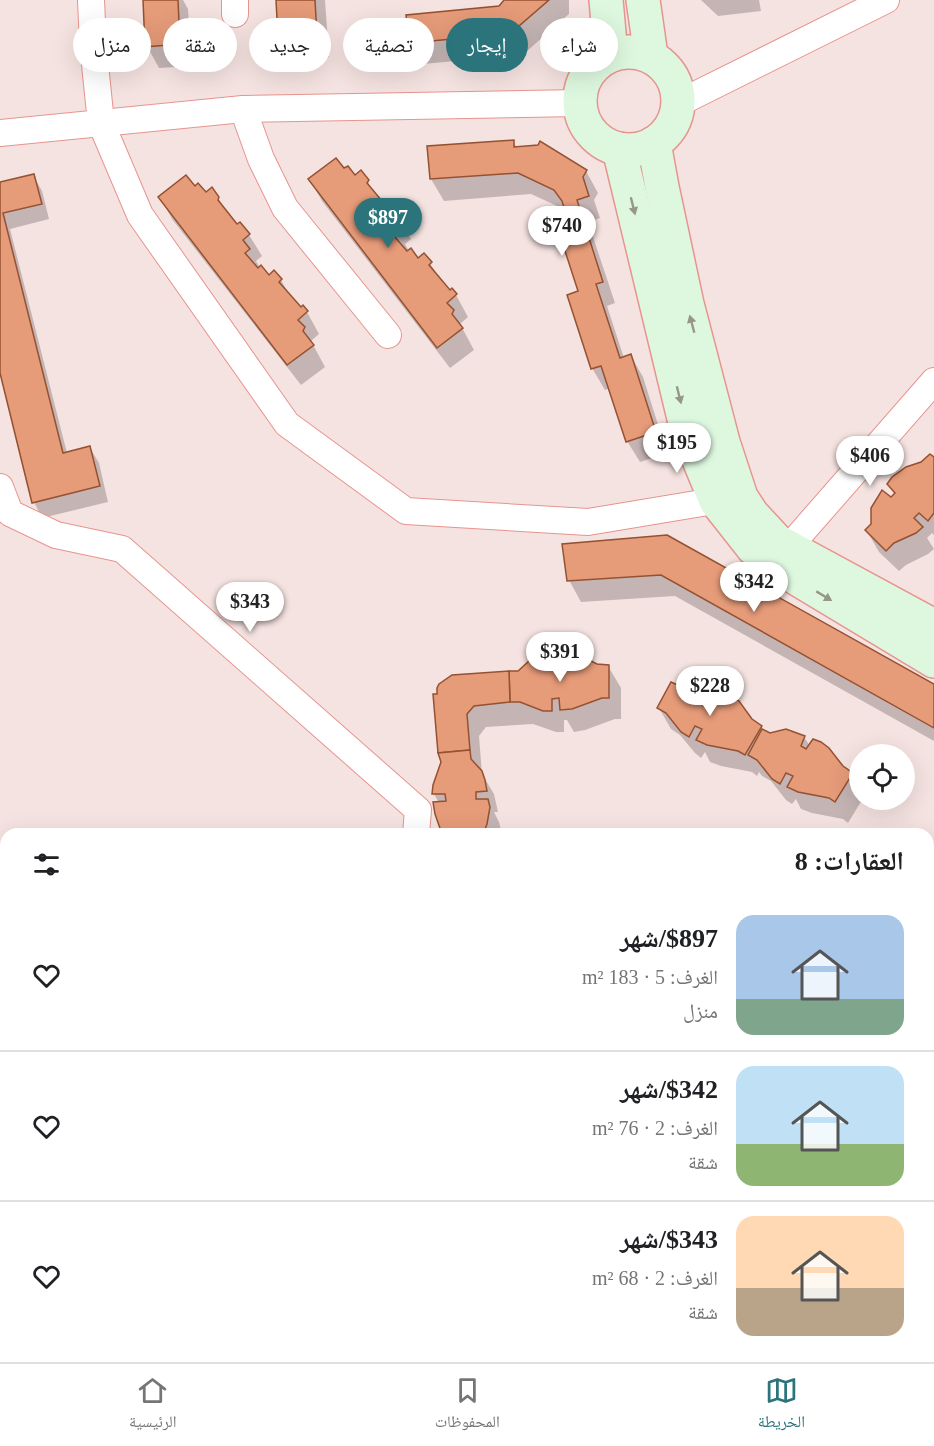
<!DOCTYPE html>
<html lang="ar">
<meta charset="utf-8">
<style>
body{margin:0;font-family:"Times New Roman","Noto Naskh Arabic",serif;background:#f6f6f6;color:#202124;direction:rtl;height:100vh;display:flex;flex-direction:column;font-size:22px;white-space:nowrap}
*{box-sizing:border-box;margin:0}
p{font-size:20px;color:#757577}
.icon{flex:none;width:33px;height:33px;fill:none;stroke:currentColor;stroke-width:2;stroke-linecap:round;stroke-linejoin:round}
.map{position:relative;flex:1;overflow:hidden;direction:ltr}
.details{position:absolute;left:0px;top:828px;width:934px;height:534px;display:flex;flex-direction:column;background:#fff;border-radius:18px 18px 0 0;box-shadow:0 6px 24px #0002;direction:rtl}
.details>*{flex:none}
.hud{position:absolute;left:18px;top:18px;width:600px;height:54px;direction:rtl;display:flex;gap:12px}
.buttons{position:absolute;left:849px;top:744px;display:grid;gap:12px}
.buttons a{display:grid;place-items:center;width:66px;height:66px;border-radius:50%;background:#fff;box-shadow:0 6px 24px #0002;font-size:30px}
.price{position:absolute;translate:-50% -51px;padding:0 14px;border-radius:21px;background:#fff;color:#222;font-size:20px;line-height:39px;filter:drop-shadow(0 2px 3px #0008)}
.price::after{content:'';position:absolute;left:50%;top:36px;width:18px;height:14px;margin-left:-9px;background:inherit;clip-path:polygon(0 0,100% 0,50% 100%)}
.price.active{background:#2b747c;color:#fff}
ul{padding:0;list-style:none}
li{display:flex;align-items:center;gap:18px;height:150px;padding:0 30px}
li+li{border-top:2px solid #e0e0e0}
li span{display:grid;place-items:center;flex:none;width:168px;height:120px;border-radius:18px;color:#555}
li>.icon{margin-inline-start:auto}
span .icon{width:72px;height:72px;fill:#fffc;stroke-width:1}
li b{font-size:26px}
h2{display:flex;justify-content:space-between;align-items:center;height:72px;padding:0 30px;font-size:26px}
.pill{padding:0 21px;border-radius:27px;background:#fff;box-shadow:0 6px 24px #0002;font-size:21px;line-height:54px}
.pill.active{background:#2b747c;color:#fff}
.dock{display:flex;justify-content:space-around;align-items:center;height:84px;border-top:2px solid #e0e0e0;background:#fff;font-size:16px;color:#757577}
.dock a{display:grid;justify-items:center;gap:3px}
.dock .active{color:#2b747c}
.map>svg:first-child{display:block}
.shadow{fill:#0003}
.building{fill:#e69b79;stroke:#955131;stroke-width:1.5}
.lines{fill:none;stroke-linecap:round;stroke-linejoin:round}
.minor-casing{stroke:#e8948e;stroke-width:28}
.secondary-casing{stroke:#e8948e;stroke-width:36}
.minor{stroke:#fff;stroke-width:26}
.secondary{stroke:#def8df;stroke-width:33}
.oneway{fill:#979688}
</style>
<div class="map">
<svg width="934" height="1362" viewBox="0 0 934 1362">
<rect width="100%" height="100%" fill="#f5e3e1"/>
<g class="shadow">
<path d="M144,0H183L188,9L192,66L159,68L147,46Z"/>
<path d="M277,0H325L329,57L292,59L280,38Z"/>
<path d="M506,0H569V14L518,59L510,56L423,64L410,42L500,8Z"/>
<path d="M701,0H759L761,11L718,16Z"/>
<path d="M513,141L517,148L586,171L598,193L594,200L600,218L588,222L615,303L607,306L624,358L631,356L643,377L667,453L640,462L627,441L610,388L605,390L592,368L568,211L531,194L444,201L431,179L429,148Z"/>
<path d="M344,171L355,177L367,181L376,196L387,209L398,218L411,239L405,244L409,251L418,260L430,263L442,283L450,292L452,290L456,295L468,317L460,324L474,350L450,368L322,201L310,180Z"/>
<path d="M33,175L42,191L49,219L10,229L67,453L90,448L99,463L108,502L42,518L34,502L0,367V184Z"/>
<path d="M195,188L205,194L218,198L227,213L237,226L240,224L249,235L262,256L256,261L260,268L269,277L281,280L292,300L307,312L319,334L311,341L325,367L301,385L172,219L160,197Z"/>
<path d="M934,457V535L932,533L927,538L934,549L928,554L906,565L899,571L879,552L867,531L895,495L889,484Z"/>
<path d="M666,537L934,686V741L675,596L581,602L569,580Z"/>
<path d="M548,659L555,669L596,665L608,666L621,688V719H615L585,730L574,732L567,720H564V732H556L533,724L486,727L479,736L482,774L494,794L498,812H494L499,822L501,830V834H444L439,803L434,794L442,762L435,695L518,672Z"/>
<path d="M679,688L714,690L719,699L761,727L763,731L770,734L804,737L810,746L852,774L860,788V800H862L848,823L843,819L812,813L801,809L796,799L792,804L786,800L771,781L762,776L759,772L757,776L752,772L721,766L710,762L705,752L701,758L695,753L680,735L671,729L659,708Z"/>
<path d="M928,865H934V918L928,919Z"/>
</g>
<g class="building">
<path d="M143,0H178L180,44L145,47Z"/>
<path d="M276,0H315L317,36L278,38Z"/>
<path d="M504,0H549L505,38L497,35L409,43L406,15L499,6Z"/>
<path d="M514,140V147L538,145L540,141L587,170L583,177L589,196L577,200L603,282L596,284L620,358L631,354L656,432L626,442L601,366L591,369L567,295L578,291L553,214L565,211L562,201L554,190L518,173L430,179L427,146Z"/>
<path d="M336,158L344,168L348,166L355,175L361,170L369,180L367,183L387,207L390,205L400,217L393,223L400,231L394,236L407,251L411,248L418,258L424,253L432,262L429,265L450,290L452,288L457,294L447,303L454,310L452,314L463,328L437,348L308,179Z"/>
<path d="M34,174L42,204L3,213L63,453L90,446L100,486L32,503L0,373V182Z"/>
<path d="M186,175L195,186L198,183L206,192L212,187L219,197L218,200L237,224L240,222L250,234L243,240L250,249L245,253L258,268L261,265L269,275L274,270L282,279L279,282L301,307L303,305L308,311L298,320L305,327L303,331L314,345L287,365L158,197Z"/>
<path d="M930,454L934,457V513L928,521L919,513L914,518L923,527L916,533L894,543L886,551L865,530L871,524V508L882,490L891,497L895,493L887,484L892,477L906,467L921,462Z"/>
<path d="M667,535L934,684V728L661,575L567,581L562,544Z"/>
<path d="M566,654L583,657L597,664L609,665V698H602L572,709L560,710L559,698L552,699V711H543L520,702H510L509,671H518L529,661L549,657L550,668H557V656Z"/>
<path d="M509,671L510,702L474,706L467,714L470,750L438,753L433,694H437V688L439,684L452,675Z"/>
<path d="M671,682L680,686L695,683L715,689L710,699L716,702L722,692L730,695L739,701L752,719L762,726L745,755L738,751L707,745L696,740L702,729L695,726L689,737L681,732L666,713L657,708Z"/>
<path d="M762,729L770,733L786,729L805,736L801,746L806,749L813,739L821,742L829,748L843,766L853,773L835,802L829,798L798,792L787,787L793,776L786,773L780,784L772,779L757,760L748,755Z"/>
<path d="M470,750L471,759L482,771L485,780L487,791L476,792V799H488L490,807L487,824L483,834H442L435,814L433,802L446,801L445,794H432L433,785L441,762L438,753Z"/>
<rect x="928" y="863" width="6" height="30"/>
</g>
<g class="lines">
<g class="minor-casing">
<g id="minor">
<path d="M91,0L93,45L101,123L140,215L287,424L406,511L588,522L732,498"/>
<path d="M235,0V14"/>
<path d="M679,103L886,0"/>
<path d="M243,109L261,159L285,208L388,335"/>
<path d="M0,133L243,109L580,103"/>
<path d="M0,487L10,513L56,535L122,549L418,810L416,834"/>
<path d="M775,560L789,547L934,381"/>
<path d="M928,961H934"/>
<path d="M0,1041L6,1045"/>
</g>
</g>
<g class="secondary-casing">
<g id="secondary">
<path d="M606,0L611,55"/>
<path d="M643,0L651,56"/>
<circle cx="629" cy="101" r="49"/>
<path d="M654,143L662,187L687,304L723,442L741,497L752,514L777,541L934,626"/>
<path d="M619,149L687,431L716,501L753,548L781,569L934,661"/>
</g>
</g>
<use href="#minor" class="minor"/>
<use href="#secondary" class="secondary"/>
</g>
<defs><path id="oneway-solid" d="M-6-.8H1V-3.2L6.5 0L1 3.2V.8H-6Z" transform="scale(1.5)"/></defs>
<g class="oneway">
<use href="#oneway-solid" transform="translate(633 206) rotate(76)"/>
<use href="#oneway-solid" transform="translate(692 324) rotate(-105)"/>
<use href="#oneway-solid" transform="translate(679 395) rotate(76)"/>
<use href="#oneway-solid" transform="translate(824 596) rotate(31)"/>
</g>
</svg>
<div class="buttons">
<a><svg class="icon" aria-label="locate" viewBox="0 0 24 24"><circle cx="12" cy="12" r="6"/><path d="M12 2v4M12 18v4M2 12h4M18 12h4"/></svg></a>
</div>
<b class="price active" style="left:388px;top:249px">$897</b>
<b class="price" style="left:562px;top:257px">$740</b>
<b class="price" style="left:677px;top:474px">$195</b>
<b class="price" style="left:870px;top:487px">$406</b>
<b class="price" style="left:754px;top:613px">$342</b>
<b class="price" style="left:250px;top:633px">$343</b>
<b class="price" style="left:560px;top:683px">$391</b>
<b class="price" style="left:710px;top:717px">$228</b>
<div class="hud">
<a class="pill">شراء</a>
<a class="pill active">إيجار</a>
<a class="pill">تصفية</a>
<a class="pill">جديد</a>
<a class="pill">شقة</a>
<a class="pill">منزل</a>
</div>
<section class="details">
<h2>العقارات: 8<svg class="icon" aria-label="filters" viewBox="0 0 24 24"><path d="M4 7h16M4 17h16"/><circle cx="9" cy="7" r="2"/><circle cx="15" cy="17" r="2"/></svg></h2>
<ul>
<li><span style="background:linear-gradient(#a9c7e8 70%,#7fa58c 0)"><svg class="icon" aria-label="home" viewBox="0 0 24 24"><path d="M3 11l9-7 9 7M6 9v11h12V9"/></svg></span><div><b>$897/شهر</b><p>الغرف: 5 · 183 m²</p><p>منزل</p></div><svg class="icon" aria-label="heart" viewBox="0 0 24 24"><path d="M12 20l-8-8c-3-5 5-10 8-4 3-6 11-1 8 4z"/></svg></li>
<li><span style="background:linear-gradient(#bfe0f5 65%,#8fb573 0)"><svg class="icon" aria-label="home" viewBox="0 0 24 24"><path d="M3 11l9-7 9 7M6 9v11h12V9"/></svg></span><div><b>$342/شهر</b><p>الغرف: 2 · 76 m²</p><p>شقة</p></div><svg class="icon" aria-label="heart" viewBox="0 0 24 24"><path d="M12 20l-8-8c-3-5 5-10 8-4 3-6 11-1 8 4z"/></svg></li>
<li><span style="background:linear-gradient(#ffd9b3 60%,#b9a48a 0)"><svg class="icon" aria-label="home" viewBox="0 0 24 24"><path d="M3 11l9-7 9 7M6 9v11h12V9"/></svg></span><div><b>$343/شهر</b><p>الغرف: 2 · 68 m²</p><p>شقة</p></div><svg class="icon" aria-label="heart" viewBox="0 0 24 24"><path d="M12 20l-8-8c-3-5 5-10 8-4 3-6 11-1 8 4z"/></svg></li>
</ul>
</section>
</div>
<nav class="dock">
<a class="active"><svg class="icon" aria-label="map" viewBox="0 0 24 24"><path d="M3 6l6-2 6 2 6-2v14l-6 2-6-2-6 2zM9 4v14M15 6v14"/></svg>الخريطة</a>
<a><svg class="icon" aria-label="saved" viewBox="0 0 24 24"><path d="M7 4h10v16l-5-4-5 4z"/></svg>المحفوظات</a>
<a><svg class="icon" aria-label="home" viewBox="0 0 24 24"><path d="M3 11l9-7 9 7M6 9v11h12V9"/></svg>الرئيسية</a>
</nav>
